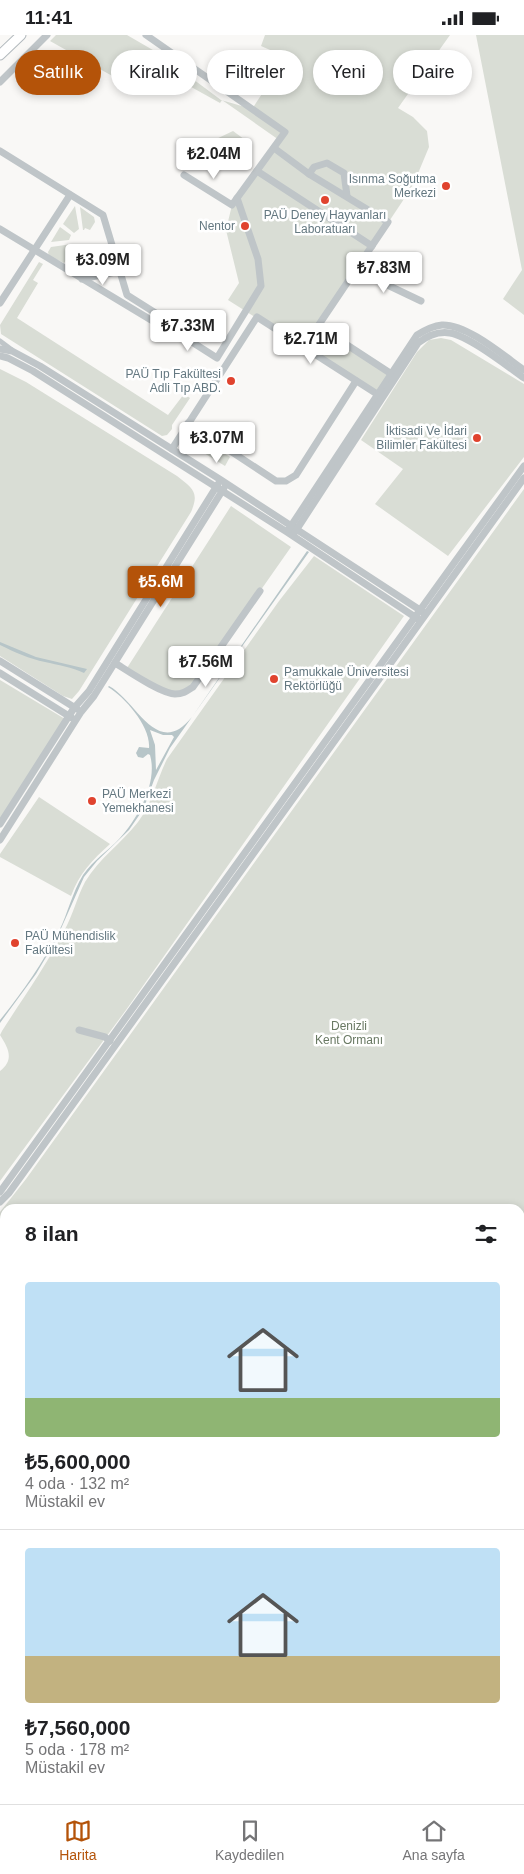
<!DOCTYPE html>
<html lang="tr">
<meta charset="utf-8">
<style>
body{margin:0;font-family:Helvetica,sans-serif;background:#f2f2f2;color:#202124;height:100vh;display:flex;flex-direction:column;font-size:19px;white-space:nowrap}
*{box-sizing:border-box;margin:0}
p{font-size:16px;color:#757577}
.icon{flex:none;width:28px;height:28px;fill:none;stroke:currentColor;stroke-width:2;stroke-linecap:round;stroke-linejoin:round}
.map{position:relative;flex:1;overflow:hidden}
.drawer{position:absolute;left:0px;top:1169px;width:525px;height:601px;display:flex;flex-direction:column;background:#fff;border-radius:15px 15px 0 0;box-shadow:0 2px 8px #0003}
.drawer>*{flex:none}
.guide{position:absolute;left:15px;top:15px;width:495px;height:45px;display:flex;gap:10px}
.price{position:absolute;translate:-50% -42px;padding:0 11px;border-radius:5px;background:#fff;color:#222;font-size:16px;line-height:32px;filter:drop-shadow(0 1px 2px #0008)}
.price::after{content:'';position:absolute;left:50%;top:30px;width:15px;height:11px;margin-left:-8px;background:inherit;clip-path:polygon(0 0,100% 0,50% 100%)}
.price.selected{background:#b45309;color:#fff}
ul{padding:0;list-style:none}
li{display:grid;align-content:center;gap:10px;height:265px;padding:0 25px}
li+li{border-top:1px solid #e0e0e0}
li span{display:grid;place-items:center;height:155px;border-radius:5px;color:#555}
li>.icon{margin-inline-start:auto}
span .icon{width:90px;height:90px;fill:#fffc;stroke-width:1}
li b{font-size:21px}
h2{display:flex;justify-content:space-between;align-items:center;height:60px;padding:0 25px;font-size:21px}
.chip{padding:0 18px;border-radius:22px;background:#fff;box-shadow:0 2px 8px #0003;font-size:18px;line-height:45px}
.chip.selected{background:#b45309;color:#fff}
.status{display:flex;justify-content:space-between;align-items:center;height:35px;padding:0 25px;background:#fff;direction:ltr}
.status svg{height:14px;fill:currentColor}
.tab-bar{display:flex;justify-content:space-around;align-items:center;height:70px;border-top:1px solid #e0e0e0;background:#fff;font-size:14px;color:#757577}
.tab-bar a{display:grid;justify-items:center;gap:2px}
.tab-bar .selected{color:#b45309}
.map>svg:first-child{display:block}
.green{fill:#d9ddd5}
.water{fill:#b7c5c8;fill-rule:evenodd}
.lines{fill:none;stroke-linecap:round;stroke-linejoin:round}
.secondary-casing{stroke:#b2b9bd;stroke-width:11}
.pedestrian{stroke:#bfc5c8;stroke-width:5}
.minor{stroke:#bfc5c8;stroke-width:7}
.secondary{stroke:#fff;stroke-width:9}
.poi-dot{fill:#e0432e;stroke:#fff;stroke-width:2}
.labels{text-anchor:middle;stroke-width:5;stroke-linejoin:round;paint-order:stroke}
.poi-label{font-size:12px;fill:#647881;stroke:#fff;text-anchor:end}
.park-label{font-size:12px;fill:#697963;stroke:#fff}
</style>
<div class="status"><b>11:41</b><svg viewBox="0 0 49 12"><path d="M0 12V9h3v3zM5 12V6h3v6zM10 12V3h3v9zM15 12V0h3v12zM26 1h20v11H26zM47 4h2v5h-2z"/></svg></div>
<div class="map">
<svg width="524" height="1769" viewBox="0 0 524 1769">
<rect width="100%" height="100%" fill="#f9f8f6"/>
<g class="green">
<path d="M56,0H127L158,18L221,65L252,74L286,22L261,11L265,0H450L398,73L413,82L427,96L429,112L414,148L402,167L319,291L390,338L377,359L228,265L239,248L226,195L232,170L279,105L222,65L220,68L184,48L123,47L50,6Z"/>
<path d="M476,0H524V280L503,264L522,235Z"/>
<path d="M233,96L252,110L236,135L211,120L212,106Z"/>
<path d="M75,171L79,194L74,198L63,189Z"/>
<path d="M80,172L94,182L95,187L90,195L85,193L84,195H83Z"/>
<path d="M60,192L71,200L69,205L51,207Z"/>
<path d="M72,209L74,215L64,228L49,221L48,217L51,212Z"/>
<path d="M77,216L84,218L86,240H83L67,230Z"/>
<path d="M94,217L103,224L90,240L87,220Z"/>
<path d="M39,227L43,229L33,245L38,248L17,283L168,380L184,359L190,363L172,390V394L167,400L162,401L1,299L0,290Z"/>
<path d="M441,303L451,305L524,349V422L448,521L375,469L403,434L361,405L417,317L429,305Z"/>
<path d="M0,334L26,347L177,441C192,453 200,457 191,477L79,656L72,664L63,661L0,621Z"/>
<path d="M189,395L230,422L225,431L183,405Z"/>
<path d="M524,454V1769H0V1308L5,1297V1765H520V1174H5V1193L0,1184V1177L26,1144Z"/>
<path d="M231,471L291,512L193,652C170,667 147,646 127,633Z"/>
<path d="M314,521L404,581L126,975L0,1146V1036C15,1024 8,1013 0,1000L2,996C23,963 46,931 64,896C73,880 77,862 85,847C99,823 122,808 138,787C152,769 157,744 167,724L279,566Z"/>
<path d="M0,645L65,684L0,790Z"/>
<path d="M39,762L110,809C92,825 79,839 71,861L0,822V819Z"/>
</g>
<g class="water">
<path d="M307,516L309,517L170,713L154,745L146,767L140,779L129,795L97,826L84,842L55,907L36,939L0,988V985C22,958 43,928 59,896C68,878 72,858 83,840C93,825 108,816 120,803C138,783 158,747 150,720L148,719L143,723L138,722L136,718L139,712L149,713C151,692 125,662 108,652L109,651C137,666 157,725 192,682ZM150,695L163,700H172L174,702L156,735L155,710Z"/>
<path d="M0,607L36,622L87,634L84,638C72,632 58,630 45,627C30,624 14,617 0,610Z"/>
</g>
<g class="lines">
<g class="secondary-casing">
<path id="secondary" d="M0,20L21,0"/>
</g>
<path class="pedestrian" d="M0,306L12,315"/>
<g class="minor">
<path d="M146,0L285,97L232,170L184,140"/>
<path d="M0,47L47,0"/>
<path d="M274,113L309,139L388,187L318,291L390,338"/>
<path d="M0,116L103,180L127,260L165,284L170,293"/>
<path d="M257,136L372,211"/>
<path d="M309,139L314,132L327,128L344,138L347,161"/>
<path d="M0,194L161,291L170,293L217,323L261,251L258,224L237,163"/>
<path d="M356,235L421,266"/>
<path d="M82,244L120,236"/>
<path d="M0,268L70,160"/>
<path d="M0,314L12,316L40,331L221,445L423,577"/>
<path d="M0,321L8,323L33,336L287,497L418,584"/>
<path d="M188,388L276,446H286L296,440L356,346"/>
<path d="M172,414L257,282L377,359"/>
<path d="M289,494L417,300C425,295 432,291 442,290C467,289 504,321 524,335"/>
<path d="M295,497L418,308C427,301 438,296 450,298C469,301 507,331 524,343"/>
<path d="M0,626L77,674"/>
<path d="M115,628C128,636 160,658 175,659C183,659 187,656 193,652L260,556"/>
<path d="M0,638L72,683"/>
<path d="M0,789L74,673L89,656L218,449"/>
<path d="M0,805L81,677L94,661L224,453"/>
<path d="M79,995L105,1002L110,1006"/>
<path d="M0,1157L524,431"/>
<path d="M0,1167L9,1158L524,443"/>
<path d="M0,1201L5,1213"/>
<path d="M0,1219L5,1238"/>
<path d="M0,1272L5,1253"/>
<path d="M0,1294L5,1278"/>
</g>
<use href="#secondary" class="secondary"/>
</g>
<g class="poi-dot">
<circle cx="446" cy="151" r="5"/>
<circle cx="325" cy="165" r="5"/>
<circle cx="245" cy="191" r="5"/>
<circle cx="231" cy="346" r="5"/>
<circle cx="477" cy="403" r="5"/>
<circle cx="274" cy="644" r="5"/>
<circle cx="92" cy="766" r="5"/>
<circle cx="15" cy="908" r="5"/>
</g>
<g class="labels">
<g class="poi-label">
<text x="436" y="148">Isınma Soğutma<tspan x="436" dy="14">Merkezi</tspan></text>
<text x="325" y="184" text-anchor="middle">PAÜ Deney Hayvanları<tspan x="325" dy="14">Laboratuarı</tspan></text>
<text x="235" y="195">Nentor</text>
<text x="221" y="343">PAÜ Tıp Fakültesi<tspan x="221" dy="14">Adli Tıp ABD.</tspan></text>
<text x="467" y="400">İktisadi Ve İdari<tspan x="467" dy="14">Bilimler Fakültesi</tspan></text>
<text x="284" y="641" text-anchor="start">Pamukkale Üniversitesi<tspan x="284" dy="14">Rektörlüğü</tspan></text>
<text x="102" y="763" text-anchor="start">PAÜ Merkezi<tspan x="102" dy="14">Yemekhanesi</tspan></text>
<text x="25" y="905" text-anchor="start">PAÜ Mühendislik<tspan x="25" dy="14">Fakültesi</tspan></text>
</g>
<g class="park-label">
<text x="349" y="995">Denizli<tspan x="349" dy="14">Kent Ormanı</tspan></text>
</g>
</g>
</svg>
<b class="price" style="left:214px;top:145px">₺2.04M</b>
<b class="price" style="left:103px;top:251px">₺3.09M</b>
<b class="price" style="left:384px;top:259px">₺7.83M</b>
<b class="price" style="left:188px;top:317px">₺7.33M</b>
<b class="price" style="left:311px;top:330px">₺2.71M</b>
<b class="price" style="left:217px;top:429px">₺3.07M</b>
<b class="price selected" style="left:161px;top:573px">₺5.6M</b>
<b class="price" style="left:206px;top:653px">₺7.56M</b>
<div class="guide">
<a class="chip selected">Satılık</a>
<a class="chip">Kiralık</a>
<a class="chip">Filtreler</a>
<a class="chip">Yeni</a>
<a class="chip">Daire</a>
</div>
<section class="drawer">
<h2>8 ilan<svg class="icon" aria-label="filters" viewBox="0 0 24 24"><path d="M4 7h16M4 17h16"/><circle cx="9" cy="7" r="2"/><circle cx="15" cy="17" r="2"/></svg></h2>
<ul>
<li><span style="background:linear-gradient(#bfe0f5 75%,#8fb573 0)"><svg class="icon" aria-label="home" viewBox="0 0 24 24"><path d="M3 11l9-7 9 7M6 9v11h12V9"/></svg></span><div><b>₺5,600,000</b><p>4 oda · 132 m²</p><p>Müstakil ev</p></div></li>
<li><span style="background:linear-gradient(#bfe0f5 70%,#c2b280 0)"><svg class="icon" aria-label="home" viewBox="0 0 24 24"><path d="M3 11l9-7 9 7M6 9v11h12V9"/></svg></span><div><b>₺7,560,000</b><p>5 oda · 178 m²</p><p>Müstakil ev</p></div></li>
</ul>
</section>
</div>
<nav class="tab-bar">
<a class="selected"><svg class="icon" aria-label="map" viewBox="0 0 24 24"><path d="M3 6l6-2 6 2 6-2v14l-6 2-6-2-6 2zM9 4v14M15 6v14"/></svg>Harita</a>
<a><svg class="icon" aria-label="saved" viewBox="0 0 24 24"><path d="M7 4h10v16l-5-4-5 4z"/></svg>Kaydedilen</a>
<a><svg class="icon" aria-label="home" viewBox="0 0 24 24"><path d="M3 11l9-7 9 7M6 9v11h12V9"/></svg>Ana sayfa</a>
</nav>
